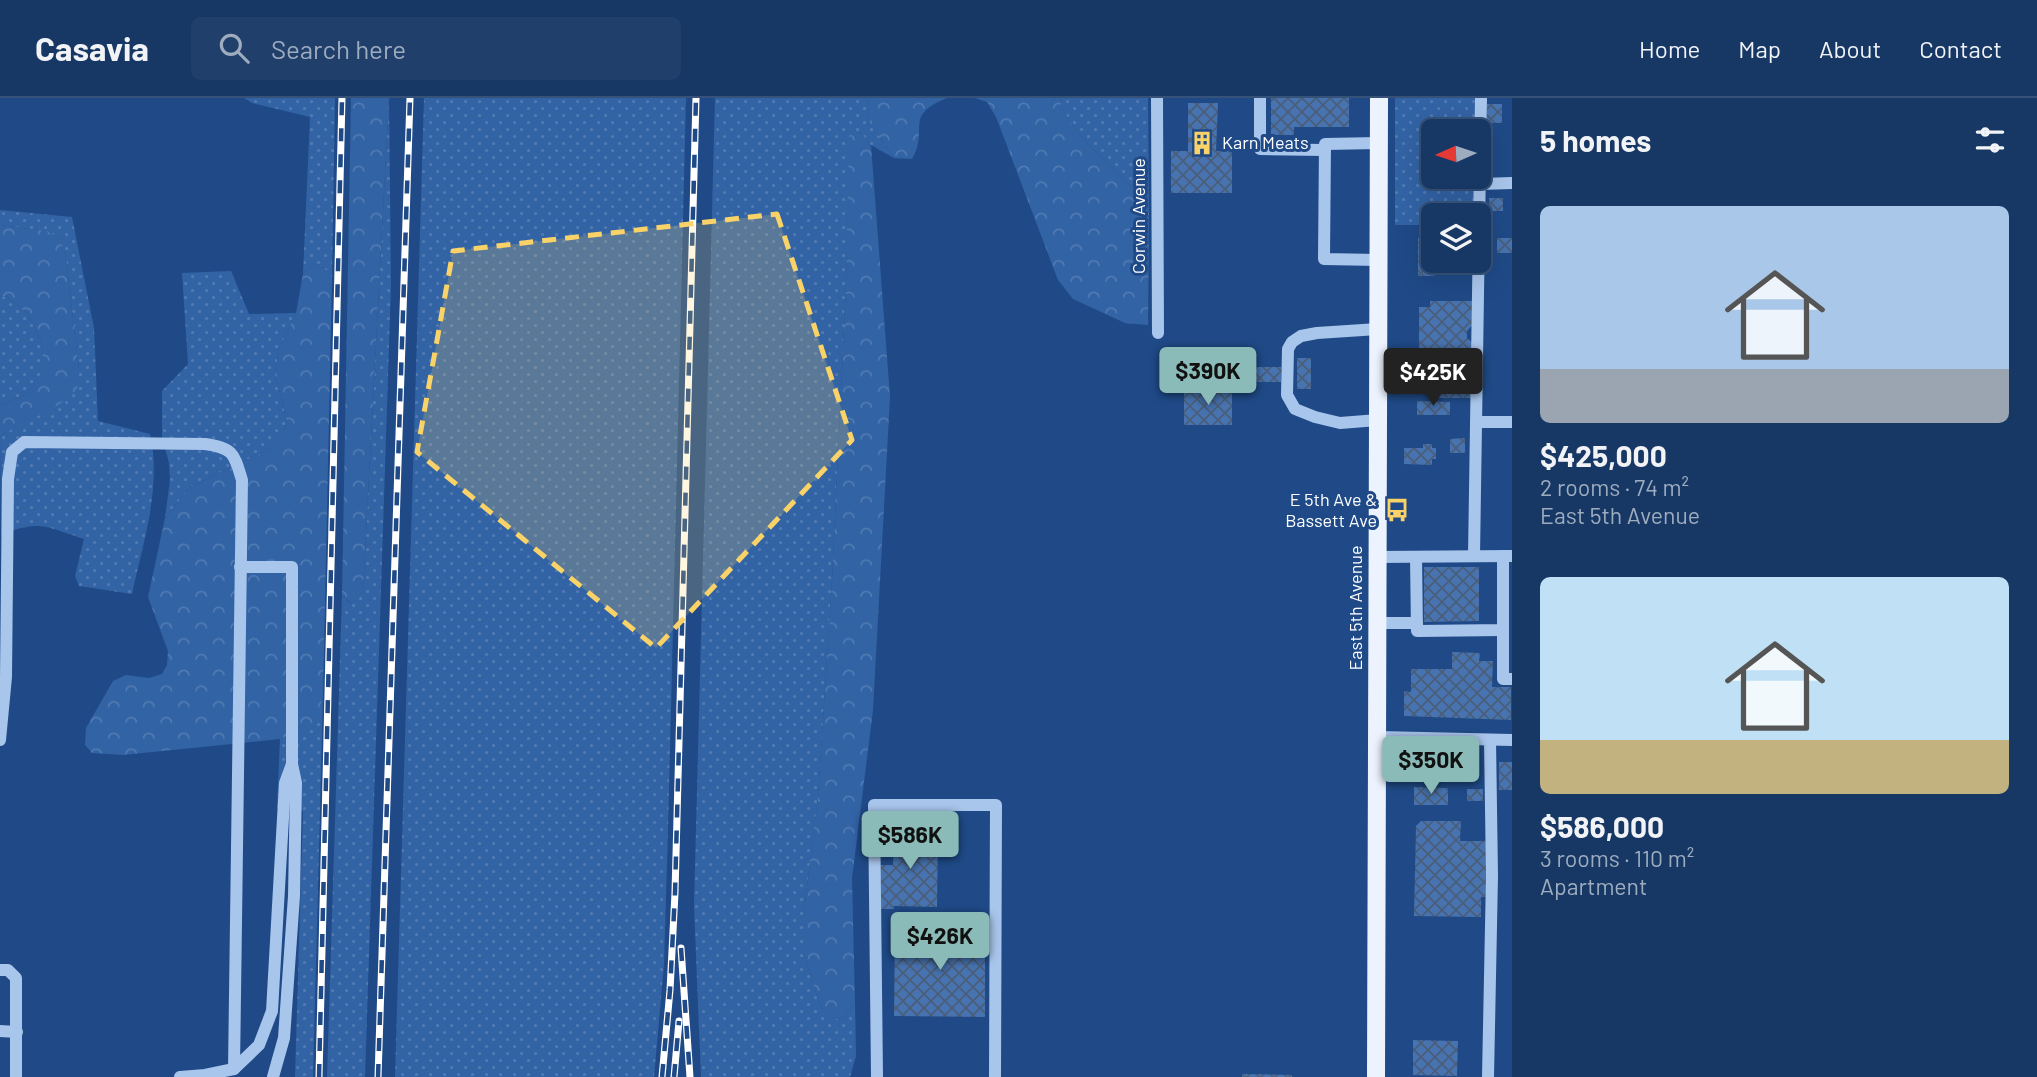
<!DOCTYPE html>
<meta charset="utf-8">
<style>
body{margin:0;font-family:Barlow,sans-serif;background:#203f6b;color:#f1f3f6;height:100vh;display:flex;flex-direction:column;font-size:26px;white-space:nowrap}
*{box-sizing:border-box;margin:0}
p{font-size:23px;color:#9eacbf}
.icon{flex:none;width:38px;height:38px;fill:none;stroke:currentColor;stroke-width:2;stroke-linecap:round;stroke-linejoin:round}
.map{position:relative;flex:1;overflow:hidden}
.panel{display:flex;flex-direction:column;background:#173865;width:525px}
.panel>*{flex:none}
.needle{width:46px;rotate:267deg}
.controls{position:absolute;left:1421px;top:21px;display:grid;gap:14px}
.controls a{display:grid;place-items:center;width:70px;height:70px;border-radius:10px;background:#173865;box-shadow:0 7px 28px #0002,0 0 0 2px #365279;font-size:35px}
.price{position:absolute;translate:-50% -60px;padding:0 16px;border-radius:7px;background:#8bbbb9;color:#111;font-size:23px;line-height:46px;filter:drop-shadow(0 2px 4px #0008)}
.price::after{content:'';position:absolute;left:50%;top:42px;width:21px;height:16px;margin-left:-10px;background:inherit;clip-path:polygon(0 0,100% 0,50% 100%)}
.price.active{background:#222;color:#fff}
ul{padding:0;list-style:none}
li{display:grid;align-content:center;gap:14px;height:371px;padding:0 28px}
li span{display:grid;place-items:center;height:217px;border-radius:10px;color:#555}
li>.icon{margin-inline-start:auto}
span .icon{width:126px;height:126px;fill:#fffc;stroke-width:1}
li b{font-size:30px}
h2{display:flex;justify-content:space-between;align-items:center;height:84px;padding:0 28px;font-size:30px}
header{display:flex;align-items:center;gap:42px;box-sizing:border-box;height:98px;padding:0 35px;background:#173865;border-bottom:2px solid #365279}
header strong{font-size:33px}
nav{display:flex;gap:38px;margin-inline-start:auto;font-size:24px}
.search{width:490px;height:63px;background:#203f6b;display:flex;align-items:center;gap:18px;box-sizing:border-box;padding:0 24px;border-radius:10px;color:#9eacbf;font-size:26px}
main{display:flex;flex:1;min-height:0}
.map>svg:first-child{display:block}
.grass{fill:url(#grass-dots)}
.forest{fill:url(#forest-crowns)}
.building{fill:url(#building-cross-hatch)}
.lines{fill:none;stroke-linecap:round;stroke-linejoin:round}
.minor{stroke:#a8c5eb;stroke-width:12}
.major{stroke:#edf3fe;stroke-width:18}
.rail-casing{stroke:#fff;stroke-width:7}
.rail{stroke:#1f4a87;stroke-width:4.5;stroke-dasharray:13;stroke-linecap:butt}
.marked{fill:#f9d268;fill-opacity:0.2;stroke:#f9d268;stroke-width:5;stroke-dasharray:14 9;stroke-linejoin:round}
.labels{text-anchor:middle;stroke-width:6;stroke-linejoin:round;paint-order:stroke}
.poi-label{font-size:18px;fill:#fff;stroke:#1f4a87;text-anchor:start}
.street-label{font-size:18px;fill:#fff;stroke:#1f4a87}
</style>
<header>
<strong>Casavia</strong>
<div class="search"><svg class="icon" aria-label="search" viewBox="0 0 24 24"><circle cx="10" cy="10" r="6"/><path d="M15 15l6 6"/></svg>Search here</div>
<nav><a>Home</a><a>Map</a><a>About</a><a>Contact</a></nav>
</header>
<main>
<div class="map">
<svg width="1512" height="979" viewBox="0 0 1512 979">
<defs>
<pattern id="grass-dots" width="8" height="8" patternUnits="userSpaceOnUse" patternTransform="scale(1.75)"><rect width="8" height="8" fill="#3263a5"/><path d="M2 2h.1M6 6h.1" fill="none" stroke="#517ab2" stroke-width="1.8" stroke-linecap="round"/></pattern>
<pattern id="forest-crowns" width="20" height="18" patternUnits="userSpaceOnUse" patternTransform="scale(1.75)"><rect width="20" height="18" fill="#3263a5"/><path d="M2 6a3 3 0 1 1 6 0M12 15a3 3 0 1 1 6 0" fill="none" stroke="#517ab2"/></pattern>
<pattern id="building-cross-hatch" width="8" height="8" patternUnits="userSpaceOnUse" patternTransform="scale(1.75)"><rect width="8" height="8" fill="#4773b0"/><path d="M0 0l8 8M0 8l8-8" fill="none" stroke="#4a5e79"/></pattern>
</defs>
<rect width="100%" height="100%" fill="#1f4a87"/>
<g class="grass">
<path d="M244,0H335L332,180L324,170L313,167L303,176L310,19L252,5Z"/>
<path d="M389,0L391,187L365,979H327L342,498L350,505L357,503L363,492Z"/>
<path d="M424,0H686L668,732L664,866L654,979H395Z"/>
<path d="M715,0H867L870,25L894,60L871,47L860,34L850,39L846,186L832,483L818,699L804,813V855L820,908L834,921L843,920L855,906L856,958L850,979H701L694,808Z"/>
<path d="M1059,0H1148L1149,114C1128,71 1073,48 1059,0Z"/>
<path d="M1395,0H1476V33H1433V79H1476L1475,117H1433V127H1395Z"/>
<path d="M0,112L72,119L94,230L98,323L150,336C162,388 143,445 132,496L79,488L75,478L84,441C46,429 40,421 1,437L0,339L14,329L60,305L79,272L65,152L59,140L46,133L0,127Z"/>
<path d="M231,173L249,216L296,215L278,253L276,279L287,324L281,341L269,351L190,389L165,420L170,382L169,365L162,339V293L188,266L182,175Z"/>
<path d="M6,198L28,216L42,245L44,273L27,296L0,307V199Z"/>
<path d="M323,597L313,979H295L303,713L277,710L280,641C313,629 316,632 323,597Z"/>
</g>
<g class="forest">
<path d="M351,0H389L363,492L358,503L351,505L342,498Z"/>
<path d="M867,0H947C902,18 930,31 912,61L894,60L870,25Z"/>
<path d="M975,0H1059C1073,48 1128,71 1149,114L1148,227L1125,225L1073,201L1058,182L996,19L987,4Z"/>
<path d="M860,34L871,47L890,299L873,612L852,780L855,906L843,920L833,921L820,908L804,855V813L818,698L832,483L846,186L849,39Z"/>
<path d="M0,127L47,133L59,140L65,152L79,272C79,277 79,284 78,288C71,308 18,324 0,339V307L27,296L43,273L42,245L28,216L6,198L0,199Z"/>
<path d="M313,167L324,170L332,180L323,597L318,623L311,630L280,641L123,657L92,655L85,647L86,630L113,583L126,577L149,580L162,576L167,567L168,553L148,499L165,420L190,389L269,351L281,340L287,324L276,279L278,253L296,215L303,176Z"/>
</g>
<g class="building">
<path d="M1271,0H1349V29H1294V37H1271Z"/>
<path d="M1188,5H1218L1216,53H1232V95H1171V53H1188Z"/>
<rect x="1487" y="6" width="15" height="19"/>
<rect x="1489" y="100" width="14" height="13"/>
<path d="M1418,140H1433L1434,178H1418Z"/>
<rect x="1497" y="140" width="15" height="15"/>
<path d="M1430,203H1475V224L1467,233V240L1475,247L1474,300H1432V268H1419V209H1430Z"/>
<rect x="1297" y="260" width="14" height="31"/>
<rect x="1244" y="269" width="37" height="15"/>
<rect x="1184" y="290" width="48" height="37"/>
<path d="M1417,303L1450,304V317H1417Z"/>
<path d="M1465,340V355H1450V341Z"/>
<path d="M1423,346H1432V350H1436V361H1432V367L1404,366V350H1423Z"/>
<path d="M1424,469H1479V523L1424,524Z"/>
<path d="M1452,554L1480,555L1479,563H1493L1492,589H1511V622L1404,618V593L1411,594V571H1452Z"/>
<rect x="1499" y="664" width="13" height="28"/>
<path d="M1414,689L1448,690V707H1414Z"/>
<rect x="1467" y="691" width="16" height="12"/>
<path d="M1421,723H1461L1460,743H1486V799H1481V819L1414,818L1416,728Z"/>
<path d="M894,731H938L937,809L894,808V811H877L878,767H893Z"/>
<path d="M895,828L985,830V919L894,918Z"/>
<path d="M1413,942L1458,943L1457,978L1413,977Z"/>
<path d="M1242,976L1292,977V979H1242Z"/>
</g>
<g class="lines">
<g class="minor">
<path d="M1157,0L1158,235"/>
<path d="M1260,0V51L1325,52"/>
<path d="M1480,86L1512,85"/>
<path d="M1378,162L1324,161L1325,46L1378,45"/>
<path d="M1378,322L1340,325L1315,319L1295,311L1287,297L1288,251L1292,244L1301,238L1317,235L1378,231"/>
<path d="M1476,324H1512"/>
<path d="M1474,458L1481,0"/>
<path d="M1377,459L1512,458"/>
<path d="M1416,459L1417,533L1503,532V458"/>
<path d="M240,469H292V666L296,685L294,798L284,940L273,979"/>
<path d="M1377,525H1417"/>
<path d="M1503,532V581H1512"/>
<path d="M1378,639L1512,642"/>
<path d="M0,642L6,579L8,381L12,354L24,344L205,346C234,350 234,356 242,382L234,971L205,977L180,979"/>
<path d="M0,872H8L16,880V979"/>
<path d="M0,933L17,934"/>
<path d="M234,971L259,947L272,913L285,685L292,666"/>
<path d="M877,979L874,707H996L995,979"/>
<path d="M1488,979L1492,778L1490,642"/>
</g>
<path class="major" d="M1376,979L1379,0"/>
<g class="rail-casing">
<g id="rail">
<path d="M681,850L690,979"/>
<path d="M319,979L342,0"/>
<path d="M378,979L410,0"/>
<path d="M662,979L670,892L675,795L696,0"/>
<path d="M674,979L679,923"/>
</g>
</g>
<use href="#rail" class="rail"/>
</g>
<path class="marked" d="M777,116L852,342L656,550L417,354L453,153Z"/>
<defs>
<g id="building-bare" transform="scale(1.89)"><path d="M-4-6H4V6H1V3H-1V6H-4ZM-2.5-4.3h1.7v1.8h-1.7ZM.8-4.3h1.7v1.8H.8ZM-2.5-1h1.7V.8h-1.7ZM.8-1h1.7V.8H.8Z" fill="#f9d268" stroke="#1f4a87" stroke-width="2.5" paint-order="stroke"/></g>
<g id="bus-bare" transform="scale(1.89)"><path d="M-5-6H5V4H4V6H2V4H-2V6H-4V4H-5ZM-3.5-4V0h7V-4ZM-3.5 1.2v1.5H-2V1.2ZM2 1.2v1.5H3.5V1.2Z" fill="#f9d268" stroke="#1f4a87" stroke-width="2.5" paint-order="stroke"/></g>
</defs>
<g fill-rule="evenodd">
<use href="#building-bare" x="1202" y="45"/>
<use href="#bus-bare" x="1397" y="412"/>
</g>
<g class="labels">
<g class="poi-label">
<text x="1222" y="51">Karn Meats</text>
<text x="1377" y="408" text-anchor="end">E 5th Ave &amp;<tspan x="1377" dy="21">Bassett Ave</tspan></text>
</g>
<g class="street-label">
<text transform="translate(1139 118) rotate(-90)" y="6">Corwin Avenue</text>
<text transform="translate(1356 510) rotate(-90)" y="6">East 5th Avenue</text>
</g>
</g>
</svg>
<div class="controls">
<a><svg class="needle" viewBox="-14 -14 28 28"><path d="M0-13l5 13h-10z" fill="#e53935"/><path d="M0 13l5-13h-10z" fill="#9eacbf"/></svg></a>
<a><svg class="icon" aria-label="layers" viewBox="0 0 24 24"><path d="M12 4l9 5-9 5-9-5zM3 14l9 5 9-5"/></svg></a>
</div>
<b class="price" style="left:1208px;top:309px">$390K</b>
<b class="price active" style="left:1433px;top:310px">$425K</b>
<b class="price" style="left:1431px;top:698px">$350K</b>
<b class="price" style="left:910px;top:773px">$586K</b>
<b class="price" style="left:940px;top:874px">$426K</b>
</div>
<section class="panel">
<h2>5 homes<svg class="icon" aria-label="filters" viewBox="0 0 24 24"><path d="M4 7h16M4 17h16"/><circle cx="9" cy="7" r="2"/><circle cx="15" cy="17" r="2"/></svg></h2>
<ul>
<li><span style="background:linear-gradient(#a9c7e8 75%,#9aa5b1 0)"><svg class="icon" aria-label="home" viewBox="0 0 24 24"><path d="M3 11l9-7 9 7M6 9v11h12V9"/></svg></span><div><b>$425,000</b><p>2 rooms · 74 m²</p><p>East 5th Avenue</p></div></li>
<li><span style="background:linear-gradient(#bfe0f5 75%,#c2b280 0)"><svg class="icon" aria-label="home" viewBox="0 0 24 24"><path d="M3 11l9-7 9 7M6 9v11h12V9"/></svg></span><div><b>$586,000</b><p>3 rooms · 110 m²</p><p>Apartment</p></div></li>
</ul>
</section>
</main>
